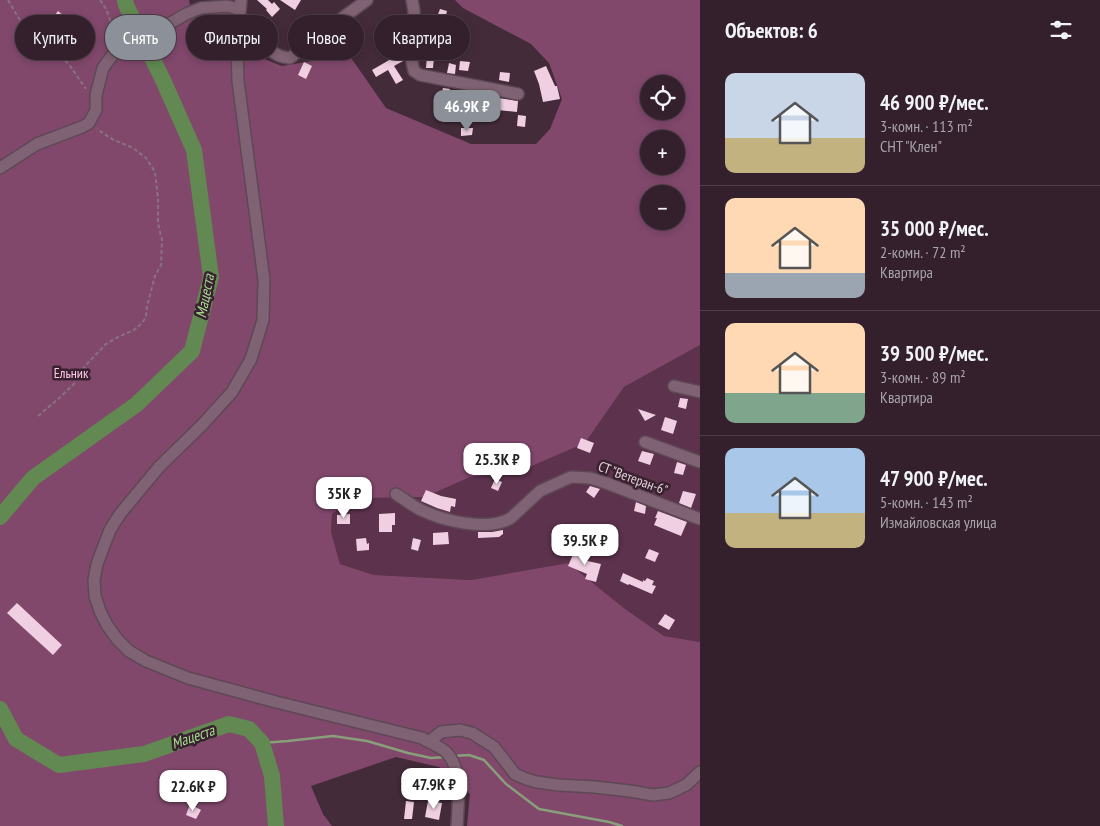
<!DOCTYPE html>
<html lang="ru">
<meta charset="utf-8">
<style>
body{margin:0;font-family:"PT Sans Narrow",sans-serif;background:#3b2834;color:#f1f3f6;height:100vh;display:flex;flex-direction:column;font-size:19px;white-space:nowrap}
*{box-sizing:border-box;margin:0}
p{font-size:16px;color:#a9a3a9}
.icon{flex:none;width:28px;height:28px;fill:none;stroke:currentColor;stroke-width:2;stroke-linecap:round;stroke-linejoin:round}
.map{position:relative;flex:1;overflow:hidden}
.sheet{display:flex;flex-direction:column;background:#33202c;width:400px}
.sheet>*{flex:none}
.hud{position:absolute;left:15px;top:15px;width:475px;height:45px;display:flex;gap:10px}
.buttons{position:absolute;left:640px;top:75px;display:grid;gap:10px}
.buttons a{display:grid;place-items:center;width:45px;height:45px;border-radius:50%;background:#33202c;box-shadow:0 2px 8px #0003,0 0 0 1px #4e3e48;font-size:25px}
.price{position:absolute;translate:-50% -42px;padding:0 11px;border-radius:10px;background:#fff;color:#222;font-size:16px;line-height:32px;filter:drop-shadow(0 1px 2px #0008)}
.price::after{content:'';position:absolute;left:50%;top:30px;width:15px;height:11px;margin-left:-8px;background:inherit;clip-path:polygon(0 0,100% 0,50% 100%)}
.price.current{background:#8c9099;color:#fff}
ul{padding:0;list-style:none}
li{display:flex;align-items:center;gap:15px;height:125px;padding:0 25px}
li+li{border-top:1px solid #4e3e48}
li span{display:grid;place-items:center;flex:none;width:140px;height:100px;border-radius:10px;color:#555}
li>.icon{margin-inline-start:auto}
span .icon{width:60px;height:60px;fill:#fffc;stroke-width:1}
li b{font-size:21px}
h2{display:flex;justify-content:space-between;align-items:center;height:60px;padding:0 25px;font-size:21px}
.pill{padding:0 18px;border-radius:22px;background:#33202c;box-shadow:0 2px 8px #0003,0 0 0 1px #4e3e48;font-size:18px;line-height:45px}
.pill.current{background:#8c9099;color:#fff}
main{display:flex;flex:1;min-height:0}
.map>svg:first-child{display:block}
.green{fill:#5c324c}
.forest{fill:#81486c;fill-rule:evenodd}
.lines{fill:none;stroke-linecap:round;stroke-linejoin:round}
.stream{stroke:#889f7a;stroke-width:2.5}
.river{stroke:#618951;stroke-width:16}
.building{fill:#efcfe1}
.minor-casing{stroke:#5e4855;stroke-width:14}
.path{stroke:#88727f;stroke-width:2;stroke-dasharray:4 2.5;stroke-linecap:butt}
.minor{stroke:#7f6273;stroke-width:11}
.labels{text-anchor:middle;stroke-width:5;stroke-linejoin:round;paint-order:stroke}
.park-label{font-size:14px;fill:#ffc8e8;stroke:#392130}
.street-label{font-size:14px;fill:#e2d1da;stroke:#392130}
.water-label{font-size:15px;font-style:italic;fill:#a5de8e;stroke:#392130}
</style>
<main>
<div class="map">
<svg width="700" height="826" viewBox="0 0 700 826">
<rect width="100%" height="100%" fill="#442b3a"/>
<path class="green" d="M700,345V642L664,636L625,609L568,563L471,580L374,575L340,564L331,532L332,514L342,507L370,498L425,497L470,477L518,472L585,443L624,387Z"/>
<path class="forest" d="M0,0H189L191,11L231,9L229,45L282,66L349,55L386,108L471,144H536L550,129L562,99L549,63L531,44L463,8L455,0H700V345L624,387L585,443L518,472L470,477L425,497L370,498L342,507L332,514L331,532L340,564L374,575L471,580L568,563L625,609L664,636L700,642V826H467L470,794L439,767L396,757L311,786L323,814L332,826H0ZM649,84H676V111H649ZM649,139H676V166H649ZM649,194H676V221H649Z"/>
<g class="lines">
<g class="stream">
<path d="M262,743L288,741L333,736L367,741L408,753L431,758L445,757"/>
<path d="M453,756L469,755L484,760L506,784L539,809L609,822L622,826"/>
</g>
<g class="river">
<path d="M0,517L33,478L137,404L192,351L211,277L194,150L163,80L126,5L125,0"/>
<path d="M0,709L16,739L59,765L144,754L229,724L249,729L262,743L272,776L276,826"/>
</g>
</g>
<g class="building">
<path d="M257,0H268L272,4L274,2L280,9L272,17L266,10L267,9Z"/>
<path d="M280,0H301L295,10Z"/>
<path d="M440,9L447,11L445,19L437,17Z"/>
<path d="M58,11L64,16L57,24L52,19Z"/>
<path d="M426,21H436V29H425Z"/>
<path d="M349,25L355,37L346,42L340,30Z"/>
<path d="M399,49L405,58V60L394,66L403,80L396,84L388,70L376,77L372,70L391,59L389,55Z"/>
<path d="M427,56L434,57L433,68H426Z"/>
<path d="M460,61L470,62L468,71L459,70Z"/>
<path d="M304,62L312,66L306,79L298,75Z"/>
<path d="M449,63L456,65L455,74L447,73Z"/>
<path d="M546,66L555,86H557L560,99L543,102L539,84L534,71Z"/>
<path d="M500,72L510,73L509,82L499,80Z"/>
<path d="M443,88L450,89L448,98L441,97Z"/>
<path d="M466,92L473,93L472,101L465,99Z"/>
<path d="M498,98L518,101L517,112L497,110Z"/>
<path d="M480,101L490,104L488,111L478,108Z"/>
<path d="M518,115L526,116L525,127L517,126Z"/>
<path d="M461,128H473L472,135L461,136Z"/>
<path d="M680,398L688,399L686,409L678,407Z"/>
<path d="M638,409L656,415L645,421Z"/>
<path d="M665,417L677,421L673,434L661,430Z"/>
<path d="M581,438L594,443L590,453L577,448Z"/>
<path d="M642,451L654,454L650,465L638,461Z"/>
<path d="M677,462L686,465L683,475L674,473Z"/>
<path d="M495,479L502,482L498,491L491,488Z"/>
<path d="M590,486L600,489L594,498L586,492Z"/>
<path d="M426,490L441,496L456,499L455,507L451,506L450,512L437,508L421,501Z"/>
<path d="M683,491L696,494L691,508L679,503Z"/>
<path d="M636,502L646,506L645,514L634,511Z"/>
<path d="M658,511L687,522L681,536L654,525L657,518H655Z"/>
<path d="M395,513V525H392V532H379V514Z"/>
<path d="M350,514V524H337V515Z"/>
<path d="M503,530V534L499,537L478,538V532H492Z"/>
<path d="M448,532L449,544L433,545V533Z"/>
<path d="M366,538L367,544L369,543V550L357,551L356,539Z"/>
<path d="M413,538L421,540L418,551L411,549Z"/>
<path d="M649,549L659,553L655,562L645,558Z"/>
<path d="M575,550L586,554L583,560L601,564L596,582L585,579L587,574L568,566Z"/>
<path d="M623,573L643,582V580L645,581L647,578L654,581L652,585L656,586L652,594L629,584L628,585L620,581Z"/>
<path d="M17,603L62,645L53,655L7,613Z"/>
<path d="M665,614L675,620L669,630L658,624Z"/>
<path d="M406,801L414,802L412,819H404Z"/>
<path d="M428,801L442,803L439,820L425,817Z"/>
<path d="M190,804L201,810L196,819L186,815Z"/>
</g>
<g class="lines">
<g class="minor-casing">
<g id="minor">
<path d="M241,0L237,45L238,81L264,280L263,320L251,359L232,392L202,425L159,467L120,514L110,530L97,564L94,580L95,596L100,611L107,625L117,639L129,651L146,661L188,678L276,702L422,738C430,743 439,746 446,752C463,768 458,805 457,826"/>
<path d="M412,0L414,11L412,62L414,71L420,75L518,94"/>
<path d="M237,45C244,45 254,44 261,46C274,50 274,57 290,58L345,16L367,0"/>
<path d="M0,168L37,144L82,127L89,123L96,110V95L103,68L114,53L130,41L167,25L186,14L201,8L227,6L239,9"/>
<path d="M674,386L700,392"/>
<path d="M645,442L700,462"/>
<path d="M396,494C404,499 411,505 419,509C443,521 488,532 511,518L540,491L571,477L590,478L606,483L700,519"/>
<path d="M429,742L441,732L460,730L472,733L494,747L515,774L526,779L537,782L558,785L595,787L630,791L653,795L669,793L686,785L700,772"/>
</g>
</g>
<g class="path">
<path d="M8,0L21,22L44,46L68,63L86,89"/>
<path d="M100,0C110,13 112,26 113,42"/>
<path d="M38,416L57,400L75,383L85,366L106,344L120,336L134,330L142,323L146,317L147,306L155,276L161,265L162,240L158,223V199L155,172L146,158L133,148L112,139L97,129"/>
</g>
<use href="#minor" class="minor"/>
</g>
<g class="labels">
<g class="park-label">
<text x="71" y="378">Ельник</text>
</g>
<g class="street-label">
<text transform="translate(633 478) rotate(20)" y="5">СТ "Ветеран-6"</text>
</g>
<g class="water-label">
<text transform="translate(205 296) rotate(-79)" y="5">Мацеста</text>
<text transform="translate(193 737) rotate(-19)" y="5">Мацеста</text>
</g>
</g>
</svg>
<div class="buttons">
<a><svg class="icon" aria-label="locate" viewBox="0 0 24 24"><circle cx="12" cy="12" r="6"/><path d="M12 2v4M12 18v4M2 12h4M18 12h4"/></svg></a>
<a>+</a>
<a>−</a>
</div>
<b class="price current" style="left:467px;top:132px">46.9K ₽</b>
<b class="price" style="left:497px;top:485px">25.3K ₽</b>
<b class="price" style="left:344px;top:519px">35K ₽</b>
<b class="price" style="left:585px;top:566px">39.5K ₽</b>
<b class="price" style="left:434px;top:810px">47.9K ₽</b>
<b class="price" style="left:193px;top:812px">22.6K ₽</b>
<div class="hud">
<a class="pill">Купить</a>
<a class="pill current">Снять</a>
<a class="pill">Фильтры</a>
<a class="pill">Новое</a>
<a class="pill">Квартира</a>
</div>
</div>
<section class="sheet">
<h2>Объектов: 6<svg class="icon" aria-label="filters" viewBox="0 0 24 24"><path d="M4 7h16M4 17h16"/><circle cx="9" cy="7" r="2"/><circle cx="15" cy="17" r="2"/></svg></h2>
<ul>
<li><span style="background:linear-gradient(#c9d6e8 65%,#c2b280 0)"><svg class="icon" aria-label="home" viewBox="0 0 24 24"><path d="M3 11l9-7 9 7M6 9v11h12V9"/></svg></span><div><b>46 900 ₽/мес.</b><p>3-комн. · 113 m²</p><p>СНТ &quot;Клен&quot;</p></div></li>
<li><span style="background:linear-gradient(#ffd9b3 75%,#9aa5b1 0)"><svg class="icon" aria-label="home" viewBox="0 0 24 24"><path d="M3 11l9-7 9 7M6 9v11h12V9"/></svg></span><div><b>35 000 ₽/мес.</b><p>2-комн. · 72 m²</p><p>Квартира</p></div></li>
<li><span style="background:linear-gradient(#ffd9b3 70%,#7fa58c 0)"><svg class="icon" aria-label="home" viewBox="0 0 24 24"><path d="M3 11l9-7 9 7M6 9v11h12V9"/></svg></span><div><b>39 500 ₽/мес.</b><p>3-комн. · 89 m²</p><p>Квартира</p></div></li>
<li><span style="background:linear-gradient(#a9c7e8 65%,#c2b280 0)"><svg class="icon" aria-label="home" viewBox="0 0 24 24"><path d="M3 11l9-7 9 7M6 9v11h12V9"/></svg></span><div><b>47 900 ₽/мес.</b><p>5-комн. · 143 m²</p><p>Измайловская улица</p></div></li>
</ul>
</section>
</main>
